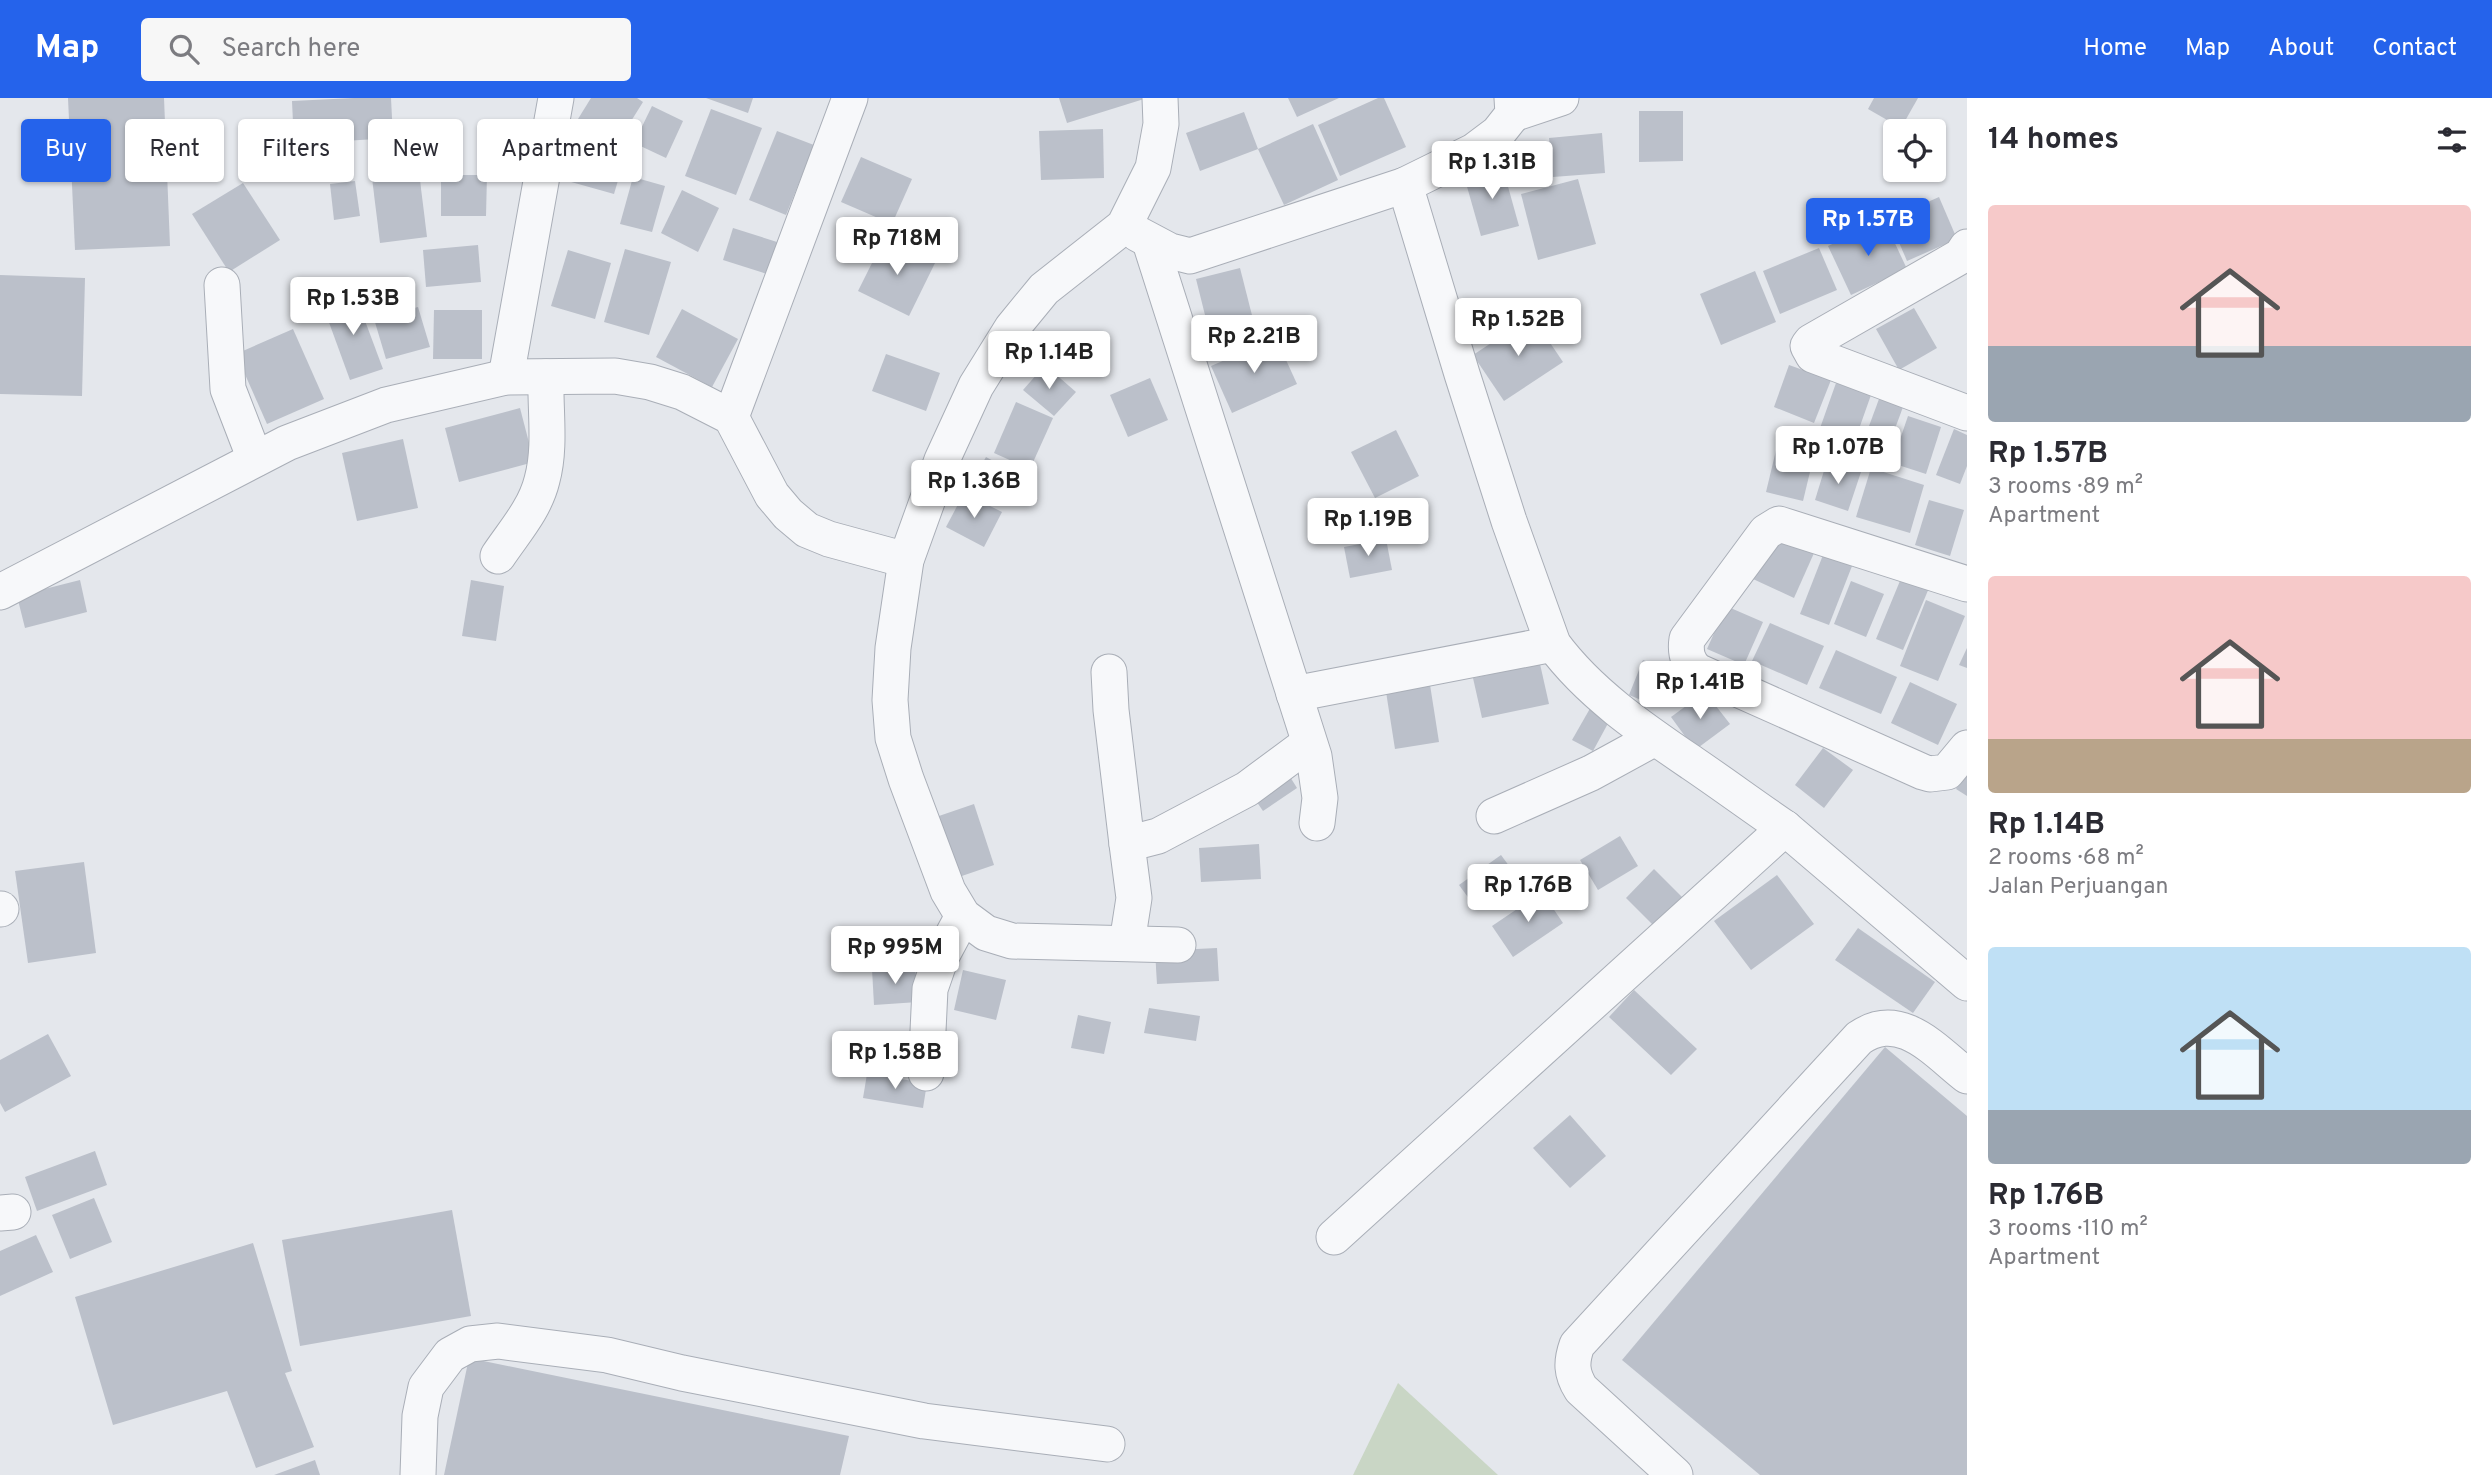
<!DOCTYPE html>
<meta charset="utf-8">
<style>
body{margin:0;font-family:Overpass,sans-serif;background:#f7f7f7;color:#2b2b33;height:100vh;display:flex;flex-direction:column;font-size:26px;white-space:nowrap}
*{box-sizing:border-box;margin:0}
p{font-size:23px;color:#7c7c81}
.icon{flex:none;width:38px;height:38px;fill:none;stroke:currentColor;stroke-width:2;stroke-linecap:round;stroke-linejoin:round}
.map{position:relative;flex:1;overflow:hidden}
.drawer{display:flex;flex-direction:column;background:#fff;width:525px}
.drawer>*{flex:none}
.guide{position:absolute;left:21px;top:21px;width:665px;height:63px;display:flex;gap:14px}
.buttons{position:absolute;left:1883px;top:21px;display:grid;gap:14px}
.buttons a{display:grid;place-items:center;width:63px;height:63px;border-radius:7px;background:#fff;box-shadow:0 2px 5px #0004;font-size:35px}
.price{position:absolute;translate:-50% -60px;padding:0 16px;border-radius:7px;background:#fff;color:#222;font-size:23px;line-height:46px;filter:drop-shadow(0 2px 4px #0008)}
.price::after{content:'';position:absolute;left:50%;top:42px;width:21px;height:16px;margin-left:-10px;background:inherit;clip-path:polygon(0 0,100% 0,50% 100%)}
.price.on{background:#2563eb;color:#fff}
ul{padding:0;list-style:none}
li{display:grid;align-content:center;gap:14px;height:371px;padding:0 21px}
li span{display:grid;place-items:center;height:217px;border-radius:7px;color:#555}
li>.icon{margin-inline-start:auto}
span .icon{width:126px;height:126px;fill:#fffc;stroke-width:1}
li b{font-size:30px}
h2{display:flex;justify-content:space-between;align-items:center;height:84px;padding:0 21px;font-size:30px}
.chip{padding:0 24px;border-radius:7px;background:#fff;box-shadow:0 2px 5px #0004;font-size:24px;line-height:63px}
.chip.on{background:#2563eb;color:#fff}
header{display:flex;align-items:center;gap:42px;box-sizing:border-box;height:98px;padding:0 35px;background:#2563eb;color:#fff}
header strong{font-size:33px}
nav{display:flex;gap:38px;margin-inline-start:auto;font-size:24px}
.search{width:490px;height:63px;background:#f7f7f7;display:flex;align-items:center;gap:18px;box-sizing:border-box;padding:0 24px;border-radius:7px;color:#7c7c81;font-size:26px}
main{display:flex;flex:1;min-height:0}
.map>svg:first-child{display:block}
.green{fill:#c9d6c5}
.building{fill:#bbc0ca}
.lines{fill:none;stroke-linecap:round;stroke-linejoin:round}
.minor-casing{stroke:#a9aeb7;stroke-width:37}
.minor{stroke:#f7f8fa;stroke-width:35}
</style>
<header>
<strong>Map</strong>
<div class="search"><svg class="icon" aria-label="search" viewBox="0 0 24 24"><circle cx="10" cy="10" r="6"/><path d="M15 15l6 6"/></svg>Search here</div>
<nav><a>Home</a><a>Map</a><a>About</a><a>Contact</a></nav>
</header>
<main>
<div class="map">
<svg width="1967" height="1377" viewBox="0 0 1967 1377">
<rect width="100%" height="100%" fill="#e4e7ec"/>
<path class="green" d="M1398,1285L1498,1377H1353Z"/>
<g class="building">
<path d="M68,0H164L170,148L75,152Z"/>
<path d="M354,0H391L393,40L294,46L292,3Z"/>
<path d="M591,0H637L643,4L618,44L578,21Z"/>
<path d="M706,0H753L748,15Z"/>
<path d="M1059,0H1143L1144,1L1067,25Z"/>
<path d="M1288,0H1339L1297,19Z"/>
<path d="M1378,0H1384L1406,49L1340,78L1318,27Z"/>
<path d="M1874,0H1918L1901,30L1868,11Z"/>
<path d="M652,8L683,23L666,60L634,45Z"/>
<path d="M711,11L762,30L736,97L685,78Z"/>
<path d="M1639,13H1683V63L1639,64Z"/>
<path d="M1244,14L1258,51L1200,73L1186,35Z"/>
<path d="M1313,26L1338,82L1284,107L1258,51Z"/>
<path d="M1103,31L1104,80L1041,82L1039,33Z"/>
<path d="M777,33L814,47L786,117L749,102Z"/>
<path d="M1602,35L1605,75L1553,79L1549,40Z"/>
<path d="M577,38L627,52L614,96L564,82Z"/>
<path d="M861,59L912,81L892,126L841,104Z"/>
<path d="M1502,67L1519,128L1481,138L1464,78Z"/>
<path d="M419,74L427,139L380,145L372,80Z"/>
<path d="M441,77H487L486,118H441Z"/>
<path d="M633,79L665,88L652,134L620,126Z"/>
<path d="M1578,81L1596,146L1538,162L1521,96Z"/>
<path d="M355,83L360,118L334,122L330,86Z"/>
<path d="M243,85L280,142L229,174L192,116Z"/>
<path d="M682,92L719,110L698,154L661,135Z"/>
<path d="M1939,99L1957,141L1907,163L1889,121Z"/>
<path d="M1884,122L1907,171L1851,197L1828,148Z"/>
<path d="M733,130L777,144L767,176L723,162Z"/>
<path d="M884,141L935,165L909,218L858,193Z"/>
<path d="M478,147L481,184L426,189L423,152Z"/>
<path d="M1819,150L1837,192L1780,216L1763,173Z"/>
<path d="M625,151L671,164L649,237L604,224Z"/>
<path d="M568,152L611,165L595,221L551,208Z"/>
<path d="M1240,170L1257,237L1213,249L1196,181Z"/>
<path d="M1755,173L1776,224L1721,247L1700,196Z"/>
<path d="M0,177L85,180L82,298L0,296Z"/>
<path d="M355,196L383,271L350,282L323,208Z"/>
<path d="M418,209L430,249L386,261L374,221Z"/>
<path d="M1914,210L1937,250L1899,272L1876,231Z"/>
<path d="M682,211L738,241L712,289L656,259Z"/>
<path d="M434,212H482V261H433Z"/>
<path d="M1532,218L1563,264L1504,303L1473,257Z"/>
<path d="M293,231L324,301L267,326L236,256Z"/>
<path d="M1276,240L1297,286L1232,315L1211,268Z"/>
<path d="M886,256L940,275L926,313L872,293Z"/>
<path d="M1045,267L1076,294L1054,318L1023,292Z"/>
<path d="M1789,267L1831,282L1814,325L1774,309Z"/>
<path d="M1150,280L1168,322L1128,339L1110,297Z"/>
<path d="M1836,285L1871,297L1854,345L1819,333Z"/>
<path d="M1879,301L1903,309L1886,355L1862,347Z"/>
<path d="M1016,304L1053,320L1030,371L994,355Z"/>
<path d="M520,310L534,364L459,384L445,330Z"/>
<path d="M1908,318L1941,329L1926,376L1892,365Z"/>
<path d="M1954,331L1967,337V368L1960,386L1936,377Z"/>
<path d="M1396,332L1419,378L1375,400L1351,354Z"/>
<path d="M403,341L418,410L357,423L342,355Z"/>
<path d="M1778,344L1815,353L1803,403L1766,394Z"/>
<path d="M986,359L1026,381L1012,407L971,385Z"/>
<path d="M1827,363L1861,374L1848,413L1815,402Z"/>
<path d="M1871,370L1924,387L1910,435L1856,419Z"/>
<path d="M964,395L1002,414L984,449L946,429Z"/>
<path d="M1929,402L1964,412L1950,458L1915,447Z"/>
<path d="M1774,437L1814,455L1794,500L1753,481Z"/>
<path d="M1386,441L1392,472L1350,480L1344,449Z"/>
<path d="M1823,457L1852,468L1829,527L1800,516Z"/>
<path d="M1902,478L1929,490L1903,552L1876,541Z"/>
<path d="M80,482L87,514L25,530L17,498Z"/>
<path d="M471,482L504,488L496,543L462,538Z"/>
<path d="M1851,483L1884,496L1866,539L1834,526Z"/>
<path d="M1926,502L1965,518L1938,583L1900,568Z"/>
<path d="M1726,508L1763,524L1744,567L1707,551Z"/>
<path d="M1770,525L1824,548L1807,587L1752,563Z"/>
<path d="M1967,550V570L1959,567Z"/>
<path d="M1836,552L1897,579L1881,616L1819,590Z"/>
<path d="M1643,562L1667,571L1651,606L1629,597Z"/>
<path d="M1540,566L1549,606L1482,620L1473,580Z"/>
<path d="M1428,574L1439,644L1395,651L1384,581Z"/>
<path d="M1910,584L1957,606L1938,647L1891,625Z"/>
<path d="M1705,594L1730,626L1695,652L1671,619Z"/>
<path d="M1592,607L1612,618L1593,653L1572,642Z"/>
<path d="M1823,650L1853,672L1824,710L1795,687Z"/>
<path d="M1287,674L1297,690L1263,713L1252,697Z"/>
<path d="M1967,674V698L1956,691Z"/>
<path d="M974,706L994,767L956,780L936,719Z"/>
<path d="M1620,738L1638,768L1598,792L1580,762Z"/>
<path d="M1259,746L1261,781L1201,784L1199,750Z"/>
<path d="M1501,757L1518,780L1476,810L1459,787Z"/>
<path d="M84,764L96,855L28,865L15,773Z"/>
<path d="M1654,771L1691,808L1662,836L1626,800Z"/>
<path d="M1777,777L1814,826L1751,872L1714,823Z"/>
<path d="M1542,794L1563,825L1513,859L1492,828Z"/>
<path d="M1858,830L1935,884L1913,915L1835,862Z"/>
<path d="M1217,850L1219,883L1157,886L1155,853Z"/>
<path d="M915,868L918,904L874,907L872,871Z"/>
<path d="M963,872L1006,882L996,922L954,912Z"/>
<path d="M1634,892L1697,951L1671,977L1609,919Z"/>
<path d="M1149,910L1200,918L1196,943L1144,935Z"/>
<path d="M1078,917L1111,924L1104,956L1071,950Z"/>
<path d="M48,936L71,978L5,1014L0,1005V962Z"/>
<path d="M1885,949L1967,1018V1377H1760L1622,1262Z"/>
<path d="M867,976L927,985L923,1010L863,1000Z"/>
<path d="M1570,1017L1606,1058L1570,1090L1533,1050Z"/>
<path d="M95,1053L107,1087L37,1113L25,1079Z"/>
<path d="M94,1100L112,1144L70,1161L52,1117Z"/>
<path d="M452,1112L471,1218L300,1248L282,1142Z"/>
<path d="M36,1137L53,1174L0,1198V1153Z"/>
<path d="M253,1145L292,1273L285,1275L314,1349L256,1370L227,1293L113,1327L75,1199Z"/>
<path d="M469,1260L849,1338L840,1377H444Z"/>
<path d="M315,1362L320,1377H274Z"/>
</g>
<g class="lines">
<g class="minor-casing">
<g id="minor">
<path d="M1160,0L1161,26L1153,70L1124,128L1044,191L1012,230L976,288L942,362L906,462L893,550L890,602L893,640L906,681L948,793L963,818L986,835L1012,843L1178,847"/>
<path d="M1513,16L1561,0"/>
<path d="M1138,136L1170,153L1190,158L1405,87L1474,53L1498,35L1513,16L1512,0"/>
<path d="M1150,144L1314,658L1320,700L1317,725"/>
<path d="M1967,149L1961,158L1811,244L1808,248L1813,257L1967,315"/>
<path d="M222,187L228,291L255,361"/>
<path d="M506,279L556,0"/>
<path d="M731,319L850,0"/>
<path d="M498,458C514,434 535,411 542,382C551,349 545,313 546,279"/>
<path d="M1967,486L1779,426L1766,434L1687,541C1685,554 1687,564 1697,573L1923,674L1930,676L1947,674L1967,650"/>
<path d="M0,494L287,345L386,307L506,279L615,278L650,284L682,294L731,319L772,397L788,416L807,432L829,441L906,462"/>
<path d="M1109,574L1111,612L1127,746"/>
<path d="M1294,596L1553,546"/>
<path d="M1494,718L1591,675L1655,640"/>
<path d="M1785,730L1967,885"/>
<path d="M0,811H1"/>
<path d="M1127,845L1134,800L1127,746L1158,738L1247,691L1309,645"/>
<path d="M926,975L930,891L941,859L963,818"/>
<path d="M0,1115L13,1114"/>
<path d="M1334,1139L1785,730C1754,709 1723,686 1692,665C1642,631 1589,595 1553,546L1509,423L1462,276L1405,87"/>
<path d="M418,1377L420,1318L426,1289L450,1257L470,1246L498,1243L607,1257L682,1275L924,1323L1107,1346"/>
<path d="M1675,1377L1581,1291C1571,1275 1571,1264 1577,1247L1859,940C1901,911 1935,953 1967,978"/>
</g>
</g>
<use href="#minor" class="minor"/>
</g>
</svg>
<div class="buttons">
<a><svg class="icon" aria-label="locate" viewBox="0 0 24 24"><circle cx="12" cy="12" r="6"/><path d="M12 2v4M12 18v4M2 12h4M18 12h4"/></svg></a>
</div>
<b class="price" style="left:1492px;top:103px">Rp 1.31B</b>
<b class="price on" style="left:1868px;top:160px">Rp 1.57B</b>
<b class="price" style="left:897px;top:179px">Rp 718M</b>
<b class="price" style="left:353px;top:239px">Rp 1.53B</b>
<b class="price" style="left:1518px;top:260px">Rp 1.52B</b>
<b class="price" style="left:1254px;top:277px">Rp 2.21B</b>
<b class="price" style="left:1049px;top:293px">Rp 1.14B</b>
<b class="price" style="left:1838px;top:388px">Rp 1.07B</b>
<b class="price" style="left:974px;top:422px">Rp 1.36B</b>
<b class="price" style="left:1368px;top:460px">Rp 1.19B</b>
<b class="price" style="left:1700px;top:623px">Rp 1.41B</b>
<b class="price" style="left:1528px;top:826px">Rp 1.76B</b>
<b class="price" style="left:895px;top:888px">Rp 995M</b>
<b class="price" style="left:895px;top:993px">Rp 1.58B</b>
<div class="guide">
<a class="chip on">Buy</a>
<a class="chip">Rent</a>
<a class="chip">Filters</a>
<a class="chip">New</a>
<a class="chip">Apartment</a>
</div>
</div>
<section class="drawer">
<h2>14 homes<svg class="icon" aria-label="filters" viewBox="0 0 24 24"><path d="M4 7h16M4 17h16"/><circle cx="9" cy="7" r="2"/><circle cx="15" cy="17" r="2"/></svg></h2>
<ul>
<li><span style="background:linear-gradient(#f6c9c9 65%,#9aa5b1 0)"><svg class="icon" aria-label="home" viewBox="0 0 24 24"><path d="M3 11l9-7 9 7M6 9v11h12V9"/></svg></span><div><b>Rp 1.57B</b><p>3 rooms · 89 m²</p><p>Apartment</p></div></li>
<li><span style="background:linear-gradient(#f6c9c9 75%,#b9a48a 0)"><svg class="icon" aria-label="home" viewBox="0 0 24 24"><path d="M3 11l9-7 9 7M6 9v11h12V9"/></svg></span><div><b>Rp 1.14B</b><p>2 rooms · 68 m²</p><p>Jalan Perjuangan</p></div></li>
<li><span style="background:linear-gradient(#bfe0f5 75%,#9aa5b1 0)"><svg class="icon" aria-label="home" viewBox="0 0 24 24"><path d="M3 11l9-7 9 7M6 9v11h12V9"/></svg></span><div><b>Rp 1.76B</b><p>3 rooms · 110 m²</p><p>Apartment</p></div></li>
</ul>
</section>
</main>
